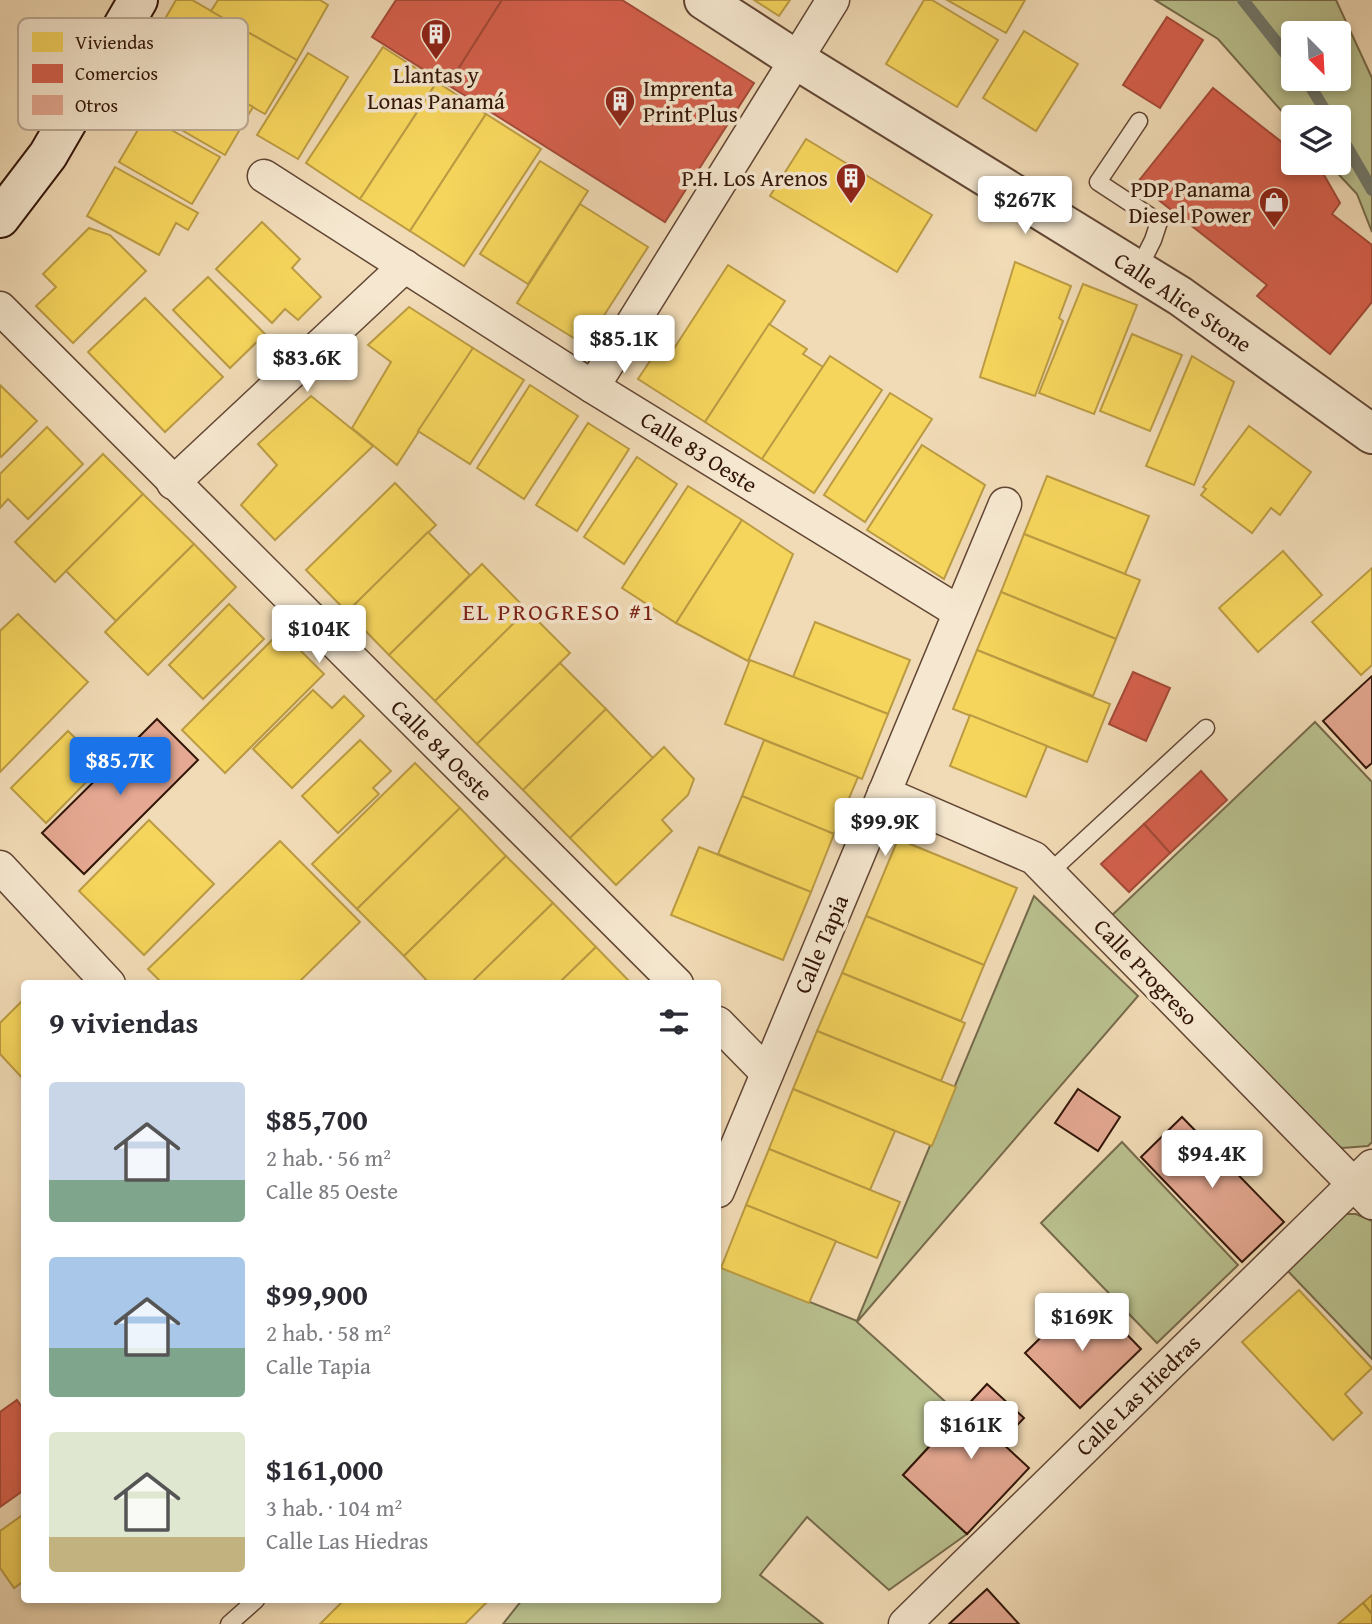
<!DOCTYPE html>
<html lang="es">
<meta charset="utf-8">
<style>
body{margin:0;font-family:"Gentium Book Plus",serif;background:#f7f7f7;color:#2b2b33;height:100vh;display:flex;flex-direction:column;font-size:26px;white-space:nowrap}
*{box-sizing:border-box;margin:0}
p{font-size:23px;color:#7c7c81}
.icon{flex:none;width:38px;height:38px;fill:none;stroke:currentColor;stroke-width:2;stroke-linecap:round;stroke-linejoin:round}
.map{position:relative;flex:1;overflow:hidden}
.panel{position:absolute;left:21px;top:980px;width:700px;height:623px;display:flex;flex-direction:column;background:#fff;border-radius:7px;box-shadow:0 4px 10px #0003}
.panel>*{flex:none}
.needle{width:46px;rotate:156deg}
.tools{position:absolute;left:1281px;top:21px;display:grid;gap:14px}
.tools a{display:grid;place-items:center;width:70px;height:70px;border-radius:7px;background:#fff;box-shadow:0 4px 10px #0003;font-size:35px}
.price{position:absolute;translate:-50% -60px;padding:0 16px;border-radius:7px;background:#fff;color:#222;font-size:23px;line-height:46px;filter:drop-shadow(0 2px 4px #0008)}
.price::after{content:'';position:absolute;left:50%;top:42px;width:21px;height:16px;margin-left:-10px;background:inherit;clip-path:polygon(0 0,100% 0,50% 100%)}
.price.on{background:#1a73e8;color:#fff}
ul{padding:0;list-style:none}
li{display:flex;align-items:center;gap:21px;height:175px;padding:0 28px}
li span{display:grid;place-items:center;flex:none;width:196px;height:140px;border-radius:7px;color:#555}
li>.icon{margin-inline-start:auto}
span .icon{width:84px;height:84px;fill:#fffc;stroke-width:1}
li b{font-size:30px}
h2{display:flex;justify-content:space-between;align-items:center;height:84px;padding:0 28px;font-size:30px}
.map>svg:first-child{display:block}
.green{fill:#b9c08e;stroke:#766a4b;stroke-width:2;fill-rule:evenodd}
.homes{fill:#f6d55c;stroke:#bb9b43;stroke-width:2}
.shops{fill:#d6604d;stroke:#a54a38;stroke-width:2}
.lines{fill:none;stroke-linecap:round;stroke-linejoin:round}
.stream{stroke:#71796d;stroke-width:12}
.building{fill:#e5a892;stroke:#321508;stroke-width:2}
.service-casing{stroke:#624634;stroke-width:19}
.minor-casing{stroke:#624634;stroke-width:35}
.tertiary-casing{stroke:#624634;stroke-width:42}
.secondary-casing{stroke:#321508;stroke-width:42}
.service{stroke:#f6e8d0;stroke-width:16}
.minor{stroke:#f6e8d0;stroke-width:32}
.tertiary{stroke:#f6e8d0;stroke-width:38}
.secondary{stroke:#f6e8d0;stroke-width:38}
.labels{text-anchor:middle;stroke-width:7;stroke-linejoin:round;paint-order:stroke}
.poi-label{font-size:23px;fill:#321508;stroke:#f6e8d0;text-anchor:end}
.street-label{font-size:23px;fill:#321508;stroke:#f6e8d0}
.neighbourhood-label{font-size:24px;letter-spacing:2px;fill:#7a1f14;stroke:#f6e8d0}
.key{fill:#f6e8d0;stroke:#bba994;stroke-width:2}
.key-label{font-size:19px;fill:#321508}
</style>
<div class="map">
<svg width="1372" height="1624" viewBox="0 0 1372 1624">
<rect width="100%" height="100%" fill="#f1dbb6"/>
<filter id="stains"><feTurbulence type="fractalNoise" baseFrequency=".00286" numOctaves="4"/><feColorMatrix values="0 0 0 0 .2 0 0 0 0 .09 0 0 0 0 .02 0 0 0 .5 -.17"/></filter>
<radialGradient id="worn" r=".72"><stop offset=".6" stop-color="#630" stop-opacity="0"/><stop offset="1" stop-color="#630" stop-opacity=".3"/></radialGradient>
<g class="green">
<path d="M1155,0H1336L1372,78V232L1357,194L1328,163H1339V117H1293V124L1218,39ZM1339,33V79H1293V33Z"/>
<path d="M1315,722L1372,782V1142L1368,1146L1342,1148L1321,1135L1108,919Z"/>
<path d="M1034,896L1138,996L857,1322L959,1414L903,1475L967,1534L889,1590L807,1517L760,1575L823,1624H503L522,1600H718V1265L857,1321Z"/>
<path d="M1122,1142L1238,1265L1157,1343L1041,1223Z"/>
<path d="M1341,1214H1356L1372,1221V1359L1285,1268Z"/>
</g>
<g class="homes">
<path d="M176,0H192L297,60L265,114L148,48Z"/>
<path d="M218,0H320L328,5L297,60L211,11Z"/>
<path d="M754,0H790L779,16Z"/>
<path d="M924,0H932L998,40L957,107L886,64Z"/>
<path d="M947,0H1025L1006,33Z"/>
<path d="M1024,31L1078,64L1036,131L983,98Z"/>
<path d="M383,47L437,82L360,199L306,163Z"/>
<path d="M308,53L348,77L298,159L257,135Z"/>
<path d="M165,58L253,107L225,155L138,105Z"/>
<path d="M437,82L486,114L410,231L360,199Z"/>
<path d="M486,114L541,149L464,266L410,231Z"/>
<path d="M146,116L220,157L192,204L119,162Z"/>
<path d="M806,139L932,215L897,272L770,196Z"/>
<path d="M540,161L588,191L528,284L480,254Z"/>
<path d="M115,167L198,213L188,230L176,223L159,255L87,216Z"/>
<path d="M580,204L648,247L585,345L517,303Z"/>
<path d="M262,222L300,259L292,268L321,297L298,320L285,309L272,323L216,269Z"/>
<path d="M89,228L110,235L146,271L73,343L36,306L56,287L43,274Z"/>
<path d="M1015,262L1071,286L1059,318L1063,321L1035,396L980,377Z"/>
<path d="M728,265L785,301L705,422L638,379L662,343L673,350Z"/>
<path d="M208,277L265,334L230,368L173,310Z"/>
<path d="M1083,284L1137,305L1094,414L1039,393Z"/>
<path d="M145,298L223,377L165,432L88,352Z"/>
<path d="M409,307L473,348L397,465L352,428L391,362L368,345Z"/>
<path d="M769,324L807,349L803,354L823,367L762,459L705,422Z"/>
<path d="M1132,334L1182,355L1150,431L1100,411Z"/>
<path d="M473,348L524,380L470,464L418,431Z"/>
<path d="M830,356L882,390L814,493L762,459Z"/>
<path d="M1192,356L1234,382L1194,485L1146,466Z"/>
<path d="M0,385L37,421L1,457L0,456Z"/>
<path d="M530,385L578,416L524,499L477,468Z"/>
<path d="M890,393L932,419L865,522L824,495Z"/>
<path d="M311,396L373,446L275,540L241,505L277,465L258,444Z"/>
<path d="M588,423L629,449L577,531L536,505Z"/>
<path d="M1249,426L1311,472L1280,515L1271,508L1252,533L1201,495L1206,489L1203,487Z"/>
<path d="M47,427L83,464L28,519L8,499L0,508V474Z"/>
<path d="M922,445L985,485L944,579L867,530Z"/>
<path d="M103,454L143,494L55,582L15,542Z"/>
<path d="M637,457L677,484L624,564L584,537Z"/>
<path d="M1047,476L1149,516L1125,574L1024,534Z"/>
<path d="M395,483L436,525L347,612L306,570Z"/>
<path d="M688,486L742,520L676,623L622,588Z"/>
<path d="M143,494L194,544L116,621L66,571Z"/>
<path d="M742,520L793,554L748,661L676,623Z"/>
<path d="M428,532L470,575L389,655L347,612Z"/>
<path d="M1024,534L1140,580L1116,639L1001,592Z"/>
<path d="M194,544L236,587L148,675L105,632Z"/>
<path d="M1283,551L1322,595L1258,652L1219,608Z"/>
<path d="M482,564L527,610L435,701L389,655Z"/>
<path d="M1372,568V665L1361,675L1312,622Z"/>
<path d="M1001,592L1116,639L1093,696L977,650Z"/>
<path d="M229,604L264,639L203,699L169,665Z"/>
<path d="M527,610L570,653L477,744L435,701Z"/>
<path d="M18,614L88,682L0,772V631Z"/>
<path d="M815,622L910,660L888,714L793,677Z"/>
<path d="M281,631L324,674L225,773L182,730Z"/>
<path d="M977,650L1110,704L1087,762L953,709Z"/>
<path d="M750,660L888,714L862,779L725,724Z"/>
<path d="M560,663L606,709L523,790L477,744Z"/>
<path d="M313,690L332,708L344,696L364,716L292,788L253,749Z"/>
<path d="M606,709L653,758L570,838L523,790Z"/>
<path d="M970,715L1047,746L1026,797L950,766Z"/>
<path d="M68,731L103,765L46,823L11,788Z"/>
<path d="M360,740L391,771L373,788L379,794L338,833L302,796Z"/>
<path d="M764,740L858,777L834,834L742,796Z"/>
<path d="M664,747L694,779L688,795L662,820L672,831L616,885L570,838Z"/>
<path d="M415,763L460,808L357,909L312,864Z"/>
<path d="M742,796L834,834L811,892L718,854Z"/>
<path d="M460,808L506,856L404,956L357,909Z"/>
<path d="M149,820L214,884L144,955L79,891Z"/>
<path d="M898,839L1017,888L984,965L866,916Z"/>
<path d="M280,841L360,922L297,984H163L148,969Z"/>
<path d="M699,847L811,892L783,960L671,915Z"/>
<path d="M506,856L553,903L470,984H430L404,956Z"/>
<path d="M553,903L596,947L558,984H470Z"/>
<path d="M866,916L984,965L961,1021L842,973Z"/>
<path d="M596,947L632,984H558Z"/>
<path d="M842,973L965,1023L941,1081L817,1031Z"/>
<path d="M24,999V1080L0,1054V1023Z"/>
<path d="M817,1031L956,1087L932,1146L793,1089Z"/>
<path d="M793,1089L895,1131L870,1190L769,1149Z"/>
<path d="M769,1149L900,1202L877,1258L746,1205Z"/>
<path d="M746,1205L836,1241L809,1303L721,1268Z"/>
<path d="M1299,1290L1372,1368L1345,1394L1362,1413L1333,1440L1242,1342Z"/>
<path d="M24,1514V1581L14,1588L0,1568V1531Z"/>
<path d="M1372,1595V1614L1363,1603Z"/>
<path d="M344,1600H489L465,1624H320Z"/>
<path d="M1363,1603L1372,1614V1624H1338Z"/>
</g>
<g class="shops">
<path d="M396,0H502L448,85L372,37Z"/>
<path d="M502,0H622L754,83L665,222L448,85Z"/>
<path d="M1167,17L1203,40L1160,108L1123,85Z"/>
<path d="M1213,88L1293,151V163H1308L1324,175L1340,203L1332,214L1372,245V302L1330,354L1257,296L1267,285L1137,183Z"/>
<path d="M1133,672L1170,688L1146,741L1109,724Z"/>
<path d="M1201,771L1227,800L1170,853L1144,824Z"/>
<path d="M1144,824L1170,853L1129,892L1101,864Z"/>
<path d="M17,1400L24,1410V1490L0,1507V1412Z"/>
</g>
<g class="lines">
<g class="stream">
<path d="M1243,0L1293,63"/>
<path d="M1306,79L1329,117"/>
<path d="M1339,133L1372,190"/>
</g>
</g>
<g class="building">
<path d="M1372,676V763L1366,768L1323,721Z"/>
<path d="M157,719L198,760L84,874L42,833Z"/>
<path d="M1078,1089L1120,1117L1098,1151L1055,1123Z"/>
<path d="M1182,1117L1284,1222L1242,1262L1141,1157Z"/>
<path d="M1077,1302L1099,1324L1108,1315L1141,1349L1080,1408L1025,1353Z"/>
<path d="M987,1384L1024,1418L1001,1442L1029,1468L967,1534L903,1475Z"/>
<path d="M987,1589L1019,1624H949Z"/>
</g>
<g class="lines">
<g class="service-casing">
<g id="service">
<path d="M1138,270L1153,240L1159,222L1098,182L1139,121"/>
<path d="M1049,873L1206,728"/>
<path d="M229,1624L256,1600"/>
</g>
</g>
<g class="minor-casing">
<g id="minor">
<path d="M264,176L593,387L959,612"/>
<path d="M0,308L677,984"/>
<path d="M593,387L833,0"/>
<path d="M173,483L405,266"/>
<path d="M884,793L1034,858L1372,1203"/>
<path d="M0,867L109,984"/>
<path d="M718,1023L767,1073"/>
<path d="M718,1191L1005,504"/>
<path d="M905,1624L1372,1166"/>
</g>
</g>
<g class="tertiary-casing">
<path id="tertiary" d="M704,0L795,59L1180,296L1372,434"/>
</g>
<g class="secondary-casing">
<path id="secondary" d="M0,218L48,155L138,0"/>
</g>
<use href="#service" class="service"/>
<use href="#minor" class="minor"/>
<use href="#tertiary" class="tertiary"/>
<use href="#secondary" class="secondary"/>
</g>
<defs>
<g id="building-pin" transform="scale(1.575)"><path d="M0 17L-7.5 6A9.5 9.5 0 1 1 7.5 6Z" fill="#8f2418" stroke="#f6e8d0"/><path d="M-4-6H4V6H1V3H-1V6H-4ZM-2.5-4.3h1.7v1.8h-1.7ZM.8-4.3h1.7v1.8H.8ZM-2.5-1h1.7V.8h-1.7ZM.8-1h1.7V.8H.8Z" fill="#fff"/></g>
<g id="shop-pin" transform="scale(1.575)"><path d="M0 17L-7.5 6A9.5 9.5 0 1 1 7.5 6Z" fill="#8f2418" stroke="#f6e8d0"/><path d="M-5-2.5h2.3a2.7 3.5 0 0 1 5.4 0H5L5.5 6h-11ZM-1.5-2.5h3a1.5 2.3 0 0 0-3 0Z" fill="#fff"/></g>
</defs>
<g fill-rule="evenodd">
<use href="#building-pin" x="436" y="34"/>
<use href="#building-pin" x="620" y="101"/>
<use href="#building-pin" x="851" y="178"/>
<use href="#shop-pin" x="1274" y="202"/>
</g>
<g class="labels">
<g class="poi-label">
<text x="436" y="83" text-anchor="middle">Llantas y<tspan x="436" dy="26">Lonas Panamá</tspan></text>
<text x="643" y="96" text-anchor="start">Imprenta<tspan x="643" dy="26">Print Plus</tspan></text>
<text x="828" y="186">P.H. Los Arenos</text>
<text x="1251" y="197">PDP Panama<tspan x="1251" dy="26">Diesel Power</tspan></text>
</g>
<g class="street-label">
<text transform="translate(1183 302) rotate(34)" y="8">Calle Alice Stone</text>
<text transform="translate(699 452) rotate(32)" y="8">Calle 83 Oeste</text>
<text transform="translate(442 750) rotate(45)" y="8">Calle 84 Oeste</text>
<text transform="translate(821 944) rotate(-67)" y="8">Calle Tapia</text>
<text transform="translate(1146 972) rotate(46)" y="8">Calle Progreso</text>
<text transform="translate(1138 1395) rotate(-44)" y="8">Calle Las Hiedras</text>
</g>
<g class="neighbourhood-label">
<text x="559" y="620">EL PROGRESO #1</text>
</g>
</g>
<rect x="18" y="18" width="230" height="112" rx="10" class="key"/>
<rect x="32" y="32" width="31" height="20" fill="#f6d55c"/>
<rect x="32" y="64" width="31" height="19" fill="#d6604d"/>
<rect x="32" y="95" width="31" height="20" fill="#e5a892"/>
<g class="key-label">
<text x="75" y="49">Viviendas</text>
<text x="75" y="80">Comercios</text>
<text x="75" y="112">Otros</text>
</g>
<rect width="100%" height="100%" filter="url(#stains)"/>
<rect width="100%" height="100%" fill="url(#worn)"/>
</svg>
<div class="tools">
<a><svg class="needle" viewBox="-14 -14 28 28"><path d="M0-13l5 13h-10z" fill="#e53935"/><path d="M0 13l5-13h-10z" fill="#7c7c81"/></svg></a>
<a><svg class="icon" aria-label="layers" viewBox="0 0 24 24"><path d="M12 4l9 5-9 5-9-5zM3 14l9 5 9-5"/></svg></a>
</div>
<b class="price" style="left:1025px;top:236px">$267K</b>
<b class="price" style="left:624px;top:375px">$85.1K</b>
<b class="price" style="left:307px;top:394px">$83.6K</b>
<b class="price" style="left:319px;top:665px">$104K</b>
<b class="price on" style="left:120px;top:797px">$85.7K</b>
<b class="price" style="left:885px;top:858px">$99.9K</b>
<b class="price" style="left:1212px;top:1190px">$94.4K</b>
<b class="price" style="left:1082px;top:1353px">$169K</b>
<b class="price" style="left:971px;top:1461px">$161K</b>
<section class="panel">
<h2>9 viviendas<svg class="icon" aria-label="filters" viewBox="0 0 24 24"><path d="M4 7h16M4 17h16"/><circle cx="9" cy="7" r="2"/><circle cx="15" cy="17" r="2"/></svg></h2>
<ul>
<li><span style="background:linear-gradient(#c9d6e8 70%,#7fa58c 0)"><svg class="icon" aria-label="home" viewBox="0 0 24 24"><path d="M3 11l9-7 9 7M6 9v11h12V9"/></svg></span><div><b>$85,700</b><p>2 hab. · 56 m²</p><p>Calle 85 Oeste</p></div></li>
<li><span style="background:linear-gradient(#a9c7e8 65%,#7fa58c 0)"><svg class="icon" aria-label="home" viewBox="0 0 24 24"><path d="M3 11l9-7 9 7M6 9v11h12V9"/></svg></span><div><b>$99,900</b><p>2 hab. · 58 m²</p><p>Calle Tapia</p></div></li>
<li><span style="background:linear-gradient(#dfe7d0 75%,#c2b280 0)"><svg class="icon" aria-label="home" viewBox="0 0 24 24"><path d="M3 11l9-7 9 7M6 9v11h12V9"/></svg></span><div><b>$161,000</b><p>3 hab. · 104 m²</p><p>Calle Las Hiedras</p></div></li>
</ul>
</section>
</div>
